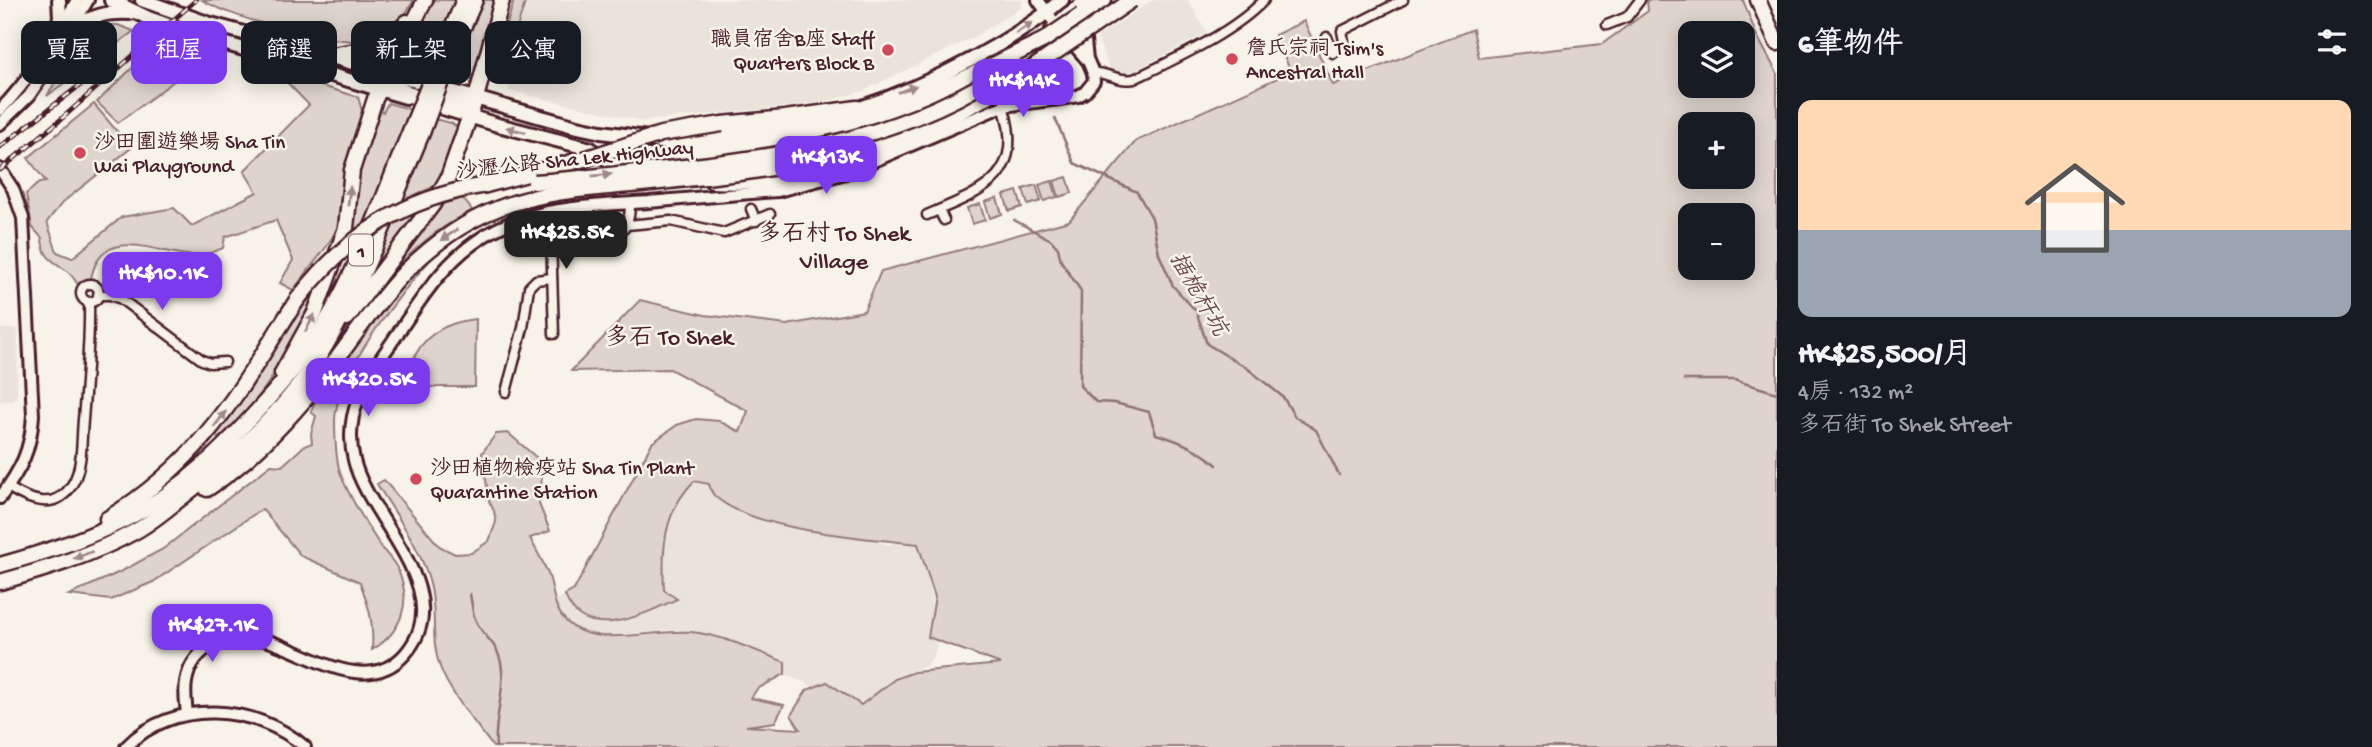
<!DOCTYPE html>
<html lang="zh-TW">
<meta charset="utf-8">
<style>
body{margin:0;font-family:"Gochi Hand","LXGW WenKai TC",sans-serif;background:#242831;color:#f1f3f6;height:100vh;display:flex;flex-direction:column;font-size:26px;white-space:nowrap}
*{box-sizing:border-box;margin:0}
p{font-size:23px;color:#9ea1a6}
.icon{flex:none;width:38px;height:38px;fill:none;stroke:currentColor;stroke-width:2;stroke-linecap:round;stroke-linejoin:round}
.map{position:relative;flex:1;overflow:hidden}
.drawer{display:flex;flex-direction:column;background:#171b24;width:595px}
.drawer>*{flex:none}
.top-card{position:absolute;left:21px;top:21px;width:665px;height:63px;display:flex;gap:14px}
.fabs{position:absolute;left:1678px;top:21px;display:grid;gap:14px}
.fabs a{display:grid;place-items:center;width:77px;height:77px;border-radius:14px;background:#171b24;box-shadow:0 4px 18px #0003;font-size:35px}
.price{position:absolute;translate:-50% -60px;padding:0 16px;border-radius:14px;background:#7c3aed;color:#fff;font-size:23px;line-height:46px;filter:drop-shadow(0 2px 4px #0008)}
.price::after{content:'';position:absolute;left:50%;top:42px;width:21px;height:16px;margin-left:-10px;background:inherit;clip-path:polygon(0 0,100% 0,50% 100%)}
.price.selected{background:#222;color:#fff}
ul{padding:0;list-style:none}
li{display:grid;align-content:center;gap:14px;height:371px;padding:0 21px}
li+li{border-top:2px solid #363941}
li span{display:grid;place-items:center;height:217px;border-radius:14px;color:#555}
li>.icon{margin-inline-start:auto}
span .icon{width:126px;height:126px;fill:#fffc;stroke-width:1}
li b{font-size:30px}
h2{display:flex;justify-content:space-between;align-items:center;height:84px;padding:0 21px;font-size:30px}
.pill{padding:0 24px;border-radius:14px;background:#171b24;box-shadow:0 4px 18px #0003;font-size:24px;line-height:63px}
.pill.selected{background:#7c3aed;color:#fff}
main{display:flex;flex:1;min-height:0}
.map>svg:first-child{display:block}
.built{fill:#eae3da}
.green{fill:#ded4cc;stroke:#947a7c;stroke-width:2;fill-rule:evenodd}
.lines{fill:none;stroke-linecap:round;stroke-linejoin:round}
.stream{stroke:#8e7275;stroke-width:2.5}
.street-casing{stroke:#4a1f2b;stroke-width:13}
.secondary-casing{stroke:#4a1f2b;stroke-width:16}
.primary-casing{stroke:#4a1f2b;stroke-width:18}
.highway-casing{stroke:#4a1f2b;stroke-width:19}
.street{stroke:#f7f3e8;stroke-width:8}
.secondary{stroke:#f7f3e8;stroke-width:10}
.primary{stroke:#f7f3e8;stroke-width:12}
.highway{stroke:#f7f3e8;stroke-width:14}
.rail-casing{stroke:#4a1f2b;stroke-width:5}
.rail{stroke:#f7f3e8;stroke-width:2.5;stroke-dasharray:8;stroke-linecap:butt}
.highway-bridge-casing{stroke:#4a1f2b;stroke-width:19;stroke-linecap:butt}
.highway-bridge{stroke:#f7f3e8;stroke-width:14}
.oneway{fill:#a0898a}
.poi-dot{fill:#d1495b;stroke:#f7f3e8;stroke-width:2.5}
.labels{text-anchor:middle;stroke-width:5;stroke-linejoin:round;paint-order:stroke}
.shield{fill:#f7f3e8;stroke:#7e5f64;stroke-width:2}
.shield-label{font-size:19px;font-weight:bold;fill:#4a1f2b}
.poi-label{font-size:21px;fill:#4a1f2b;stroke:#f7f3e8;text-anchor:start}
.street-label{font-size:21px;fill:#4a1f2b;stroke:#f7f3e8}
.water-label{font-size:23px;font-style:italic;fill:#6c4950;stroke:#f7f3e8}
.quarter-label{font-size:24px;fill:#4a1f2b;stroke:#f7f3e8}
</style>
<main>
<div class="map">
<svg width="1777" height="747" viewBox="0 0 1777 747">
<rect width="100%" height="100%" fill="#f7f3e8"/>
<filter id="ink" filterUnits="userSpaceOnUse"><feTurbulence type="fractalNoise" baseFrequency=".0143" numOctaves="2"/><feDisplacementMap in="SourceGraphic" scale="14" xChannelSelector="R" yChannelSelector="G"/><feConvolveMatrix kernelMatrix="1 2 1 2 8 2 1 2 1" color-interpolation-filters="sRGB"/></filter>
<g filter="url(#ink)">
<g class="built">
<path d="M528,0H1022V7L974,37L863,91L827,101L786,107L642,121L510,91L502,74Z"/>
<path d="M1153,0H1188L1207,33L1127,74L1109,68L1097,37Z"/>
<path d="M0,329H18L17,396L13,401H0Z"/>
<path d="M696,419L719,421L734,427L762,519L769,523L787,525L802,522L825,533L849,526L887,545L912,539L937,557L932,602L937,646L933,657L925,666L895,679L861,706L827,682L814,687L785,674L784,662L723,638L696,632L671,630L601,637L581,632L564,619L554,601L574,590L652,443L677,425Z"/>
</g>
<g class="green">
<path d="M202,0H414C404,16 396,30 378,38C348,51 230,18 202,0Z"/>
<path d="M435,0H457L430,67L410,62L406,54L407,49Z"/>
<path d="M482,0H496L474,80L453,72Z"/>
<path d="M514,0H526L501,76L493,72Z"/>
<path d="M1647,0H1743L1756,34L1777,73V747H493C476,723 450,694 440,667C430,639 437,615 431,588C423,550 397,517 377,484L384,480L439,546L455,554L471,553L489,541L496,522L494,511L489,501L482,453L496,434L508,433L537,458L542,477L539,504L550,531L530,538C536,550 544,563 549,576C554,592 553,607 565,620C594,652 657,626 699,633C729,638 756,651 785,662V674L757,689L751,698L784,705L775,722L746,726L800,729L791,715L807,690L827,682L861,705L895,679L914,672L1001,664L928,637L935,597L918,544C867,538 756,531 717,498C712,495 711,490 709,484L694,481C663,513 662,548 664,590L677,599C645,614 583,645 565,595L574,590L652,443L677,425L696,419L719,421L740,432L748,411L670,369L571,371L640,300L705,315L787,325L864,311L881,271L1069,221L1136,141L1291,72L1275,35L1304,21L1333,85L1473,29L1479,58L1602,44L1648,11ZM1690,33H1743V86H1690ZM1690,124H1743V177H1690ZM1690,215H1743V268H1690Z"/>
<path d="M103,25H118L134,31L47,96L83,35Z"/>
<path d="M159,42L173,48L194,66L118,123L97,102Z"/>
<path d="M278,73L358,97L362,111L344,168L339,226L327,246L293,290L280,283L293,260L276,220L225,237L223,248C217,250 209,254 202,255C163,260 100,215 90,284L82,290C78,285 75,280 72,276C58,261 43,262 42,238L32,227L26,194L39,183L46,182L28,158L94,104L131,148L63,202L47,222L57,252L72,258L122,217L174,208L192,226L257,192L244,171L309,105Z"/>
<path d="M388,103L416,111L370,219L353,231L356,170L374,109L383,112Z"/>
<path d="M434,119L451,123L457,127L458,132L440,184L399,202Z"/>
<path d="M1067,177L1072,193L1059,197L1054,181Z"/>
<path d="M1052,181L1057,197L1044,201L1039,185Z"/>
<path d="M1036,185L1041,201L1028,205L1023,189Z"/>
<path d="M1017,191L1022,207L1009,211L1004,195Z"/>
<path d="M461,196L472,210C459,218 446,225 435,233C392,265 360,314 329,357L369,294L439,202Z"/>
<path d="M997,198L1002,214L990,218L985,202Z"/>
<path d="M980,204L985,220L972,224L967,208Z"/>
<path d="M421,207L362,291L387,224Z"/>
<path d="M436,253C404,289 337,371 335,419C335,435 335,456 340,472C347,493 368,527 381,547C386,554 393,560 397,568C413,601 402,632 372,650C374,622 369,607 360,582L301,556L262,509L153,582L111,600L69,595L122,571L163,549L271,465L282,466L304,446L312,443L311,434L316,416L311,412L315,402L409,274Z"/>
<path d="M314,293C292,346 265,402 218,438L213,435L287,326Z"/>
<path d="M476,319L475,387H407C410,345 436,323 476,319Z"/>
</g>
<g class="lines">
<g class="stream">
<path d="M1055,118L1074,163L1137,192L1152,218L1159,254L1173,286L1196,311L1207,344L1247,368L1283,397L1295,417L1316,430L1339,475"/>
<path d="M1014,220L1051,240L1058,248L1061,261L1081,291L1080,386L1096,402L1115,403L1149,412L1156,434C1180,441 1198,449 1217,465"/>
<path d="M1684,380H1734L1777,393"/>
<path d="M470,594C472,603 472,614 476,621C481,633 494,642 498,653C510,681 493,716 496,747"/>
</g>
<g class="street-casing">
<g id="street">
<path d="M1607,25L1627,17L1640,0"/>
<path d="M1327,37L1333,53L1345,46L1342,31L1403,0"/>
<path d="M1093,73C1108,72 1118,82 1134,79C1175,59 1233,33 1264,0"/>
<path d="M751,209L756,221"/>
<path d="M939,210L944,220"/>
<path d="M547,212L551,238L554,334"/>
<path d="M927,215C981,192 1027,177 1003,106"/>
<path d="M627,225L671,221L724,233L770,214"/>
<path d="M562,246C595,242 631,248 630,203"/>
<circle cx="90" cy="293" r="9"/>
<path d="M98,295H110L121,299L202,360L210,363L225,362"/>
<path d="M506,392L523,328L529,287L536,280L552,278"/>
<path d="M8,487C29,501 57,512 73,483C83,466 81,440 83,420C86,381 90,342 89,302"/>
</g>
</g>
<g class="secondary-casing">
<g id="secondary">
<path d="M1067,16L1085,40L1087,60"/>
<path d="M0,110C32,77 54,39 77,0"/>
<path d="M0,124L29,96L48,68L88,0"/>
<path d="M0,169L13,189L23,218L33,415C31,451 21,469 0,498"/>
<path d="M187,714C186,704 184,693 186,682C192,645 232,630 265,640C307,652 366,698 405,654C460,592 367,518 354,460C342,413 367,378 392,342C416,307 439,268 474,243C523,206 590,206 649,202C692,198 735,194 778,191L846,173L1003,106L1060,99L1078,96L1085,92L1094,81L1093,73L1088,61L1057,26L1038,0"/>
<path d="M126,747C173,698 255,704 305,747"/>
</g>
</g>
<g class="primary-casing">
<g id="primary">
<path d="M111,0L148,18L193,34L406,97"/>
<path d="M142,0L207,23L328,56L573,126L601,132L647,138"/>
<path d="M73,26C96,16 104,12 130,13"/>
<path d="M1052,29L1067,15L1088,0"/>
<path d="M54,39L60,17L59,0"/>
<path d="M423,102L498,125L591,149"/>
<path d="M878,124L963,86"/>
<path d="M672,137C702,136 733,136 762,132C846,119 929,86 1001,43C1016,34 1031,24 1045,14C1051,9 1056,4 1062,0"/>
<path d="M609,152L659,157H720"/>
</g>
</g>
<g class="highway-casing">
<g id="highway">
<path d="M1758,0L1777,43"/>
<path d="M1081,15L1104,0"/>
<path d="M328,56C369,46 375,59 407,22"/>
<path d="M440,57L464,0"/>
<path d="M449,60L475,0"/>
<path d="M388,72C388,89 408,92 420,100"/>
<path d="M993,78L1029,52"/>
<path d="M433,87L442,98L465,107L470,117"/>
<path d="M722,124L785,118L857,108"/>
<path d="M644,138C662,141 680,145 697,146C798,151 900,109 989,67"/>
<path d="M884,143C920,137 980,101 1012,82"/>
<path d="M583,148L633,169L644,170"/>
<path d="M712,181C759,184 808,178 851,160C865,154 877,147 891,142"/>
<path d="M486,185L584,159"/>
<path d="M347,318L433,204L448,178L476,98L502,0"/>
<path d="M282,373L315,313L346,228L352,170L375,99L425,0"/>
<path d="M207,489C253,459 293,416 326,373C353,339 376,302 406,271"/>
<path d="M107,519C204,459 238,392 297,300"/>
<path d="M0,565C44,553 89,538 130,517C184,489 227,445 267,400C288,376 309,352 325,324C361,263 384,194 411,129"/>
<path d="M0,582C46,569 92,555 134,532C153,522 168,508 185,495C239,453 291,405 326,345C365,279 392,204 422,133"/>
</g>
</g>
<use href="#street" class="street"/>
<use href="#secondary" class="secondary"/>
<use href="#primary" class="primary"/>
<use href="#highway" class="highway"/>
<g class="rail-casing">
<g id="rail">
<path d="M0,147L110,62"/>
<path d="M0,170L59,121L196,0"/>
</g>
</g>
<use href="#rail" class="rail"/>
<g class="highway-bridge-casing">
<g id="highway-bridge">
<path d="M989,67L1044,40L1081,15"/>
<path d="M1012,82L1132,0"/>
<path d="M411,129L440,57"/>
<path d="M422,133L449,60"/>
<path d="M584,159L661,134L722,124"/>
<path d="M535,182C575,179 616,174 657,170C775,158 891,142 993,78"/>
<path d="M406,271C433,244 463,222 499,208C541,192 586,189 631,185C703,177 777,172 848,151"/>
<path d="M297,300C348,234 404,198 486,185"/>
</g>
</g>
<use href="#highway-bridge" class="highway-bridge"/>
</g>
<defs><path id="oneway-solid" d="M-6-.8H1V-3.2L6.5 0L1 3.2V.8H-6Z" transform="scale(1.75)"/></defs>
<g class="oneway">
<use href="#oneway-solid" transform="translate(1024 28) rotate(-33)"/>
<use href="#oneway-solid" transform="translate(907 89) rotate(-21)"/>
<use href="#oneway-solid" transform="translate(516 130) rotate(-165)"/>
<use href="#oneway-solid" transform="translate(602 175) rotate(-6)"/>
<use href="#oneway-solid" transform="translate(349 196) rotate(-84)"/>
<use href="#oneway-solid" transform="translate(449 235) rotate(146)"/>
<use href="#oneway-solid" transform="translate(310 323) rotate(-62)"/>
<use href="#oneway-solid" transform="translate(220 419) rotate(-53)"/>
<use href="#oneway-solid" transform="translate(83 555) rotate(159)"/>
</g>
</g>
<g class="poi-dot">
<circle cx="888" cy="50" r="7"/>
<circle cx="1232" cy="59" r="7"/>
<circle cx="80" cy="153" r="7"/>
<circle cx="416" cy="479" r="7"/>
</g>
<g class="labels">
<rect class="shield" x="349" y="234.5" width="24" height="31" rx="5"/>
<g class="shield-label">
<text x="361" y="257">1</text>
</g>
<g class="poi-label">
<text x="874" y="45" text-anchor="end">職員宿舍B座 Staff<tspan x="874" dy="24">Quarters Block B</tspan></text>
<text x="1246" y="54">詹氏宗祠 Tsim's<tspan x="1246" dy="24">Ancestral Hall</tspan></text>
<text x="94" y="148">沙田圍遊樂場 Sha Tin<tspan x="94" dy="24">Wai Playground</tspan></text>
<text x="430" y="474">沙田植物檢疫站 Sha Tin Plant<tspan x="430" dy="24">Quarantine Station</tspan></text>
</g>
<g class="street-label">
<text transform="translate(575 158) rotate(-6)" y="7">沙瀝公路 Sha Lek Highway</text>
</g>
<g class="water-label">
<text transform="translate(1200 293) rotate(60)" y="8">插桅杆坑</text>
</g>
<g class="quarter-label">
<text x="834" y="240">多石村 To Shek<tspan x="834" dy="28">Village</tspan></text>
<text x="669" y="344">多石 To Shek</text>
</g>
</g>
</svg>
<div class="fabs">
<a><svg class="icon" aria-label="layers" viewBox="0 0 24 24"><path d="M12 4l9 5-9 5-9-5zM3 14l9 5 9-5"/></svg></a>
<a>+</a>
<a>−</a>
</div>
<b class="price" style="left:1023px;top:119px">HK$14K</b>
<b class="price" style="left:826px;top:196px">HK$13K</b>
<b class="price selected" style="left:566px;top:271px">HK$25.5K</b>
<b class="price" style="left:162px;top:312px">HK$10.1K</b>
<b class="price" style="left:368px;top:418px">HK$20.5K</b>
<b class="price" style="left:212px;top:664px">HK$27.1K</b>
<div class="top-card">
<a class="pill">買屋</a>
<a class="pill selected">租屋</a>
<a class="pill">篩選</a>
<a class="pill">新上架</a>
<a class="pill">公寓</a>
</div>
</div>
<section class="drawer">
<h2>6筆物件<svg class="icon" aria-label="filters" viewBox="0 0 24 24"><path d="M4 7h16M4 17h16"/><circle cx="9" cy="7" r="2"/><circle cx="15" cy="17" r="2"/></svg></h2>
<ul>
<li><span style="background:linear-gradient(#ffd9b3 60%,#9aa5b1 0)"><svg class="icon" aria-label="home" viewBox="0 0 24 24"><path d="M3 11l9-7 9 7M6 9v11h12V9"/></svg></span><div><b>HK$25,500/月</b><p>4房 · 132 m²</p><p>多石街 To Shek Street</p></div></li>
</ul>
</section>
</main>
